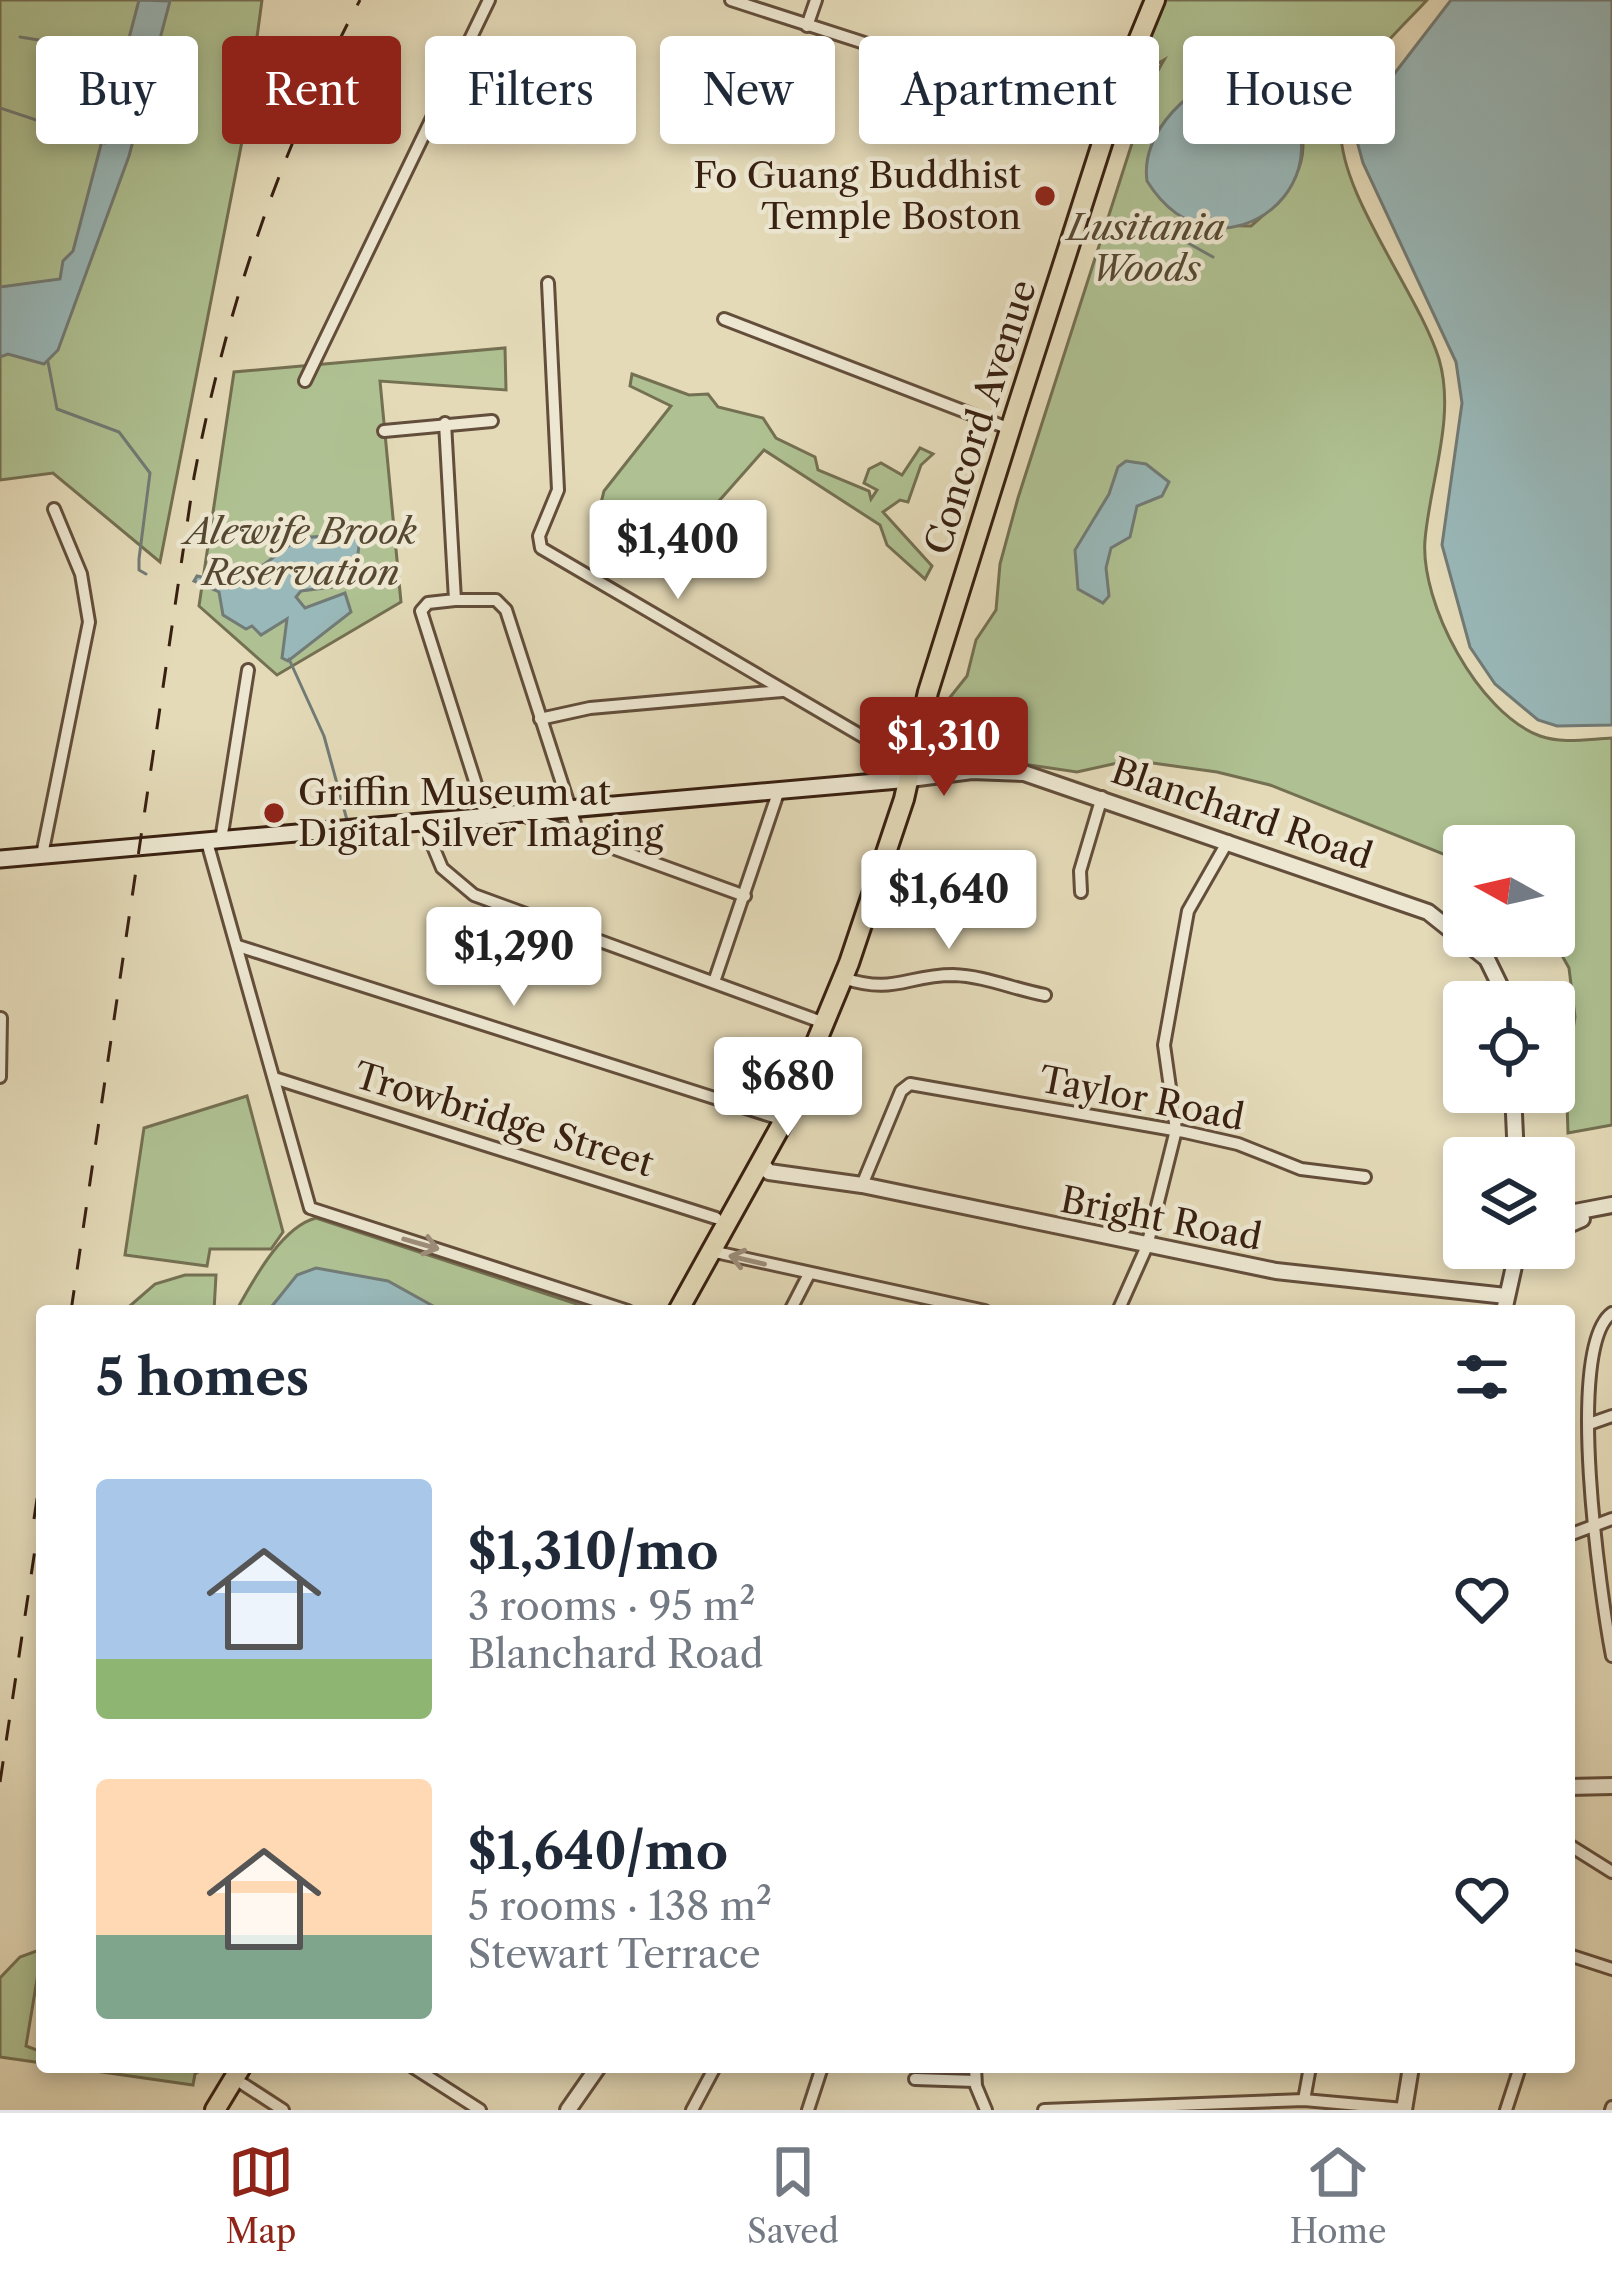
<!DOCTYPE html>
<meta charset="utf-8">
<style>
body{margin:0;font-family:"Libre Caslon Text",serif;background:#f2f2f3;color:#1f2937;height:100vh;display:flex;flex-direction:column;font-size:45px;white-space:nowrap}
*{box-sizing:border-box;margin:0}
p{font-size:39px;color:#747a83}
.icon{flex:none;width:66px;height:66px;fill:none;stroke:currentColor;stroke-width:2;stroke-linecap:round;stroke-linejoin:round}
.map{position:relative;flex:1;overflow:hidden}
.drawer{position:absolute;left:36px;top:1305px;width:1539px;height:768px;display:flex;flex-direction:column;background:#fff;border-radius:12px;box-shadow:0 6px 18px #0003}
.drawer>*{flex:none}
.banner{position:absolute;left:36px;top:36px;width:1542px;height:108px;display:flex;gap:24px}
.needle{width:78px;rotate:278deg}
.fabs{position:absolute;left:1443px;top:825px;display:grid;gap:24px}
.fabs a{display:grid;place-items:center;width:132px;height:132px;border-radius:12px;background:#fff;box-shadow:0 6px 18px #0003;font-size:60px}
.price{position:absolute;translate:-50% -102px;padding:0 27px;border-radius:12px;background:#fff;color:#222;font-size:39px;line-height:78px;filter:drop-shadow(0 3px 6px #0008)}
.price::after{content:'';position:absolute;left:50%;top:72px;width:36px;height:27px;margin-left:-18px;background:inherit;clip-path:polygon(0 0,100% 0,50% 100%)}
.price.on{background:#8f2418;color:#fff}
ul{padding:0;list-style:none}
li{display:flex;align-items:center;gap:36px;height:300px;padding:0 60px}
li span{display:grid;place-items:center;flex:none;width:336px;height:240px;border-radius:12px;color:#555}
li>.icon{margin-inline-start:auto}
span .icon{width:144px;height:144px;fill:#fffc;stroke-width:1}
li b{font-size:51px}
h2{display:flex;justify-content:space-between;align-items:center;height:144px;padding:0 60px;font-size:51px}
.chip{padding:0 42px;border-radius:12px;background:#fff;box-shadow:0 6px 18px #0003;font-size:42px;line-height:108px}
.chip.on{background:#8f2418;color:#fff}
.dock{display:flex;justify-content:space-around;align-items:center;height:168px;border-top:3px solid #e0e1e3;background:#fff;font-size:33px;color:#747a83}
.dock a{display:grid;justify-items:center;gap:6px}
.dock .on{color:#8f2418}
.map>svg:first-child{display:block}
.green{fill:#afc192;stroke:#747052;stroke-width:3;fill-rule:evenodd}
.water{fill:#99b8b9;stroke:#727b76;stroke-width:3}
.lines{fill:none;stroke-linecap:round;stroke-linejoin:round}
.stream{stroke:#727b76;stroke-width:3}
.minor-casing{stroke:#634e3b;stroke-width:16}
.tertiary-casing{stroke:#634e3b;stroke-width:20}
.secondary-casing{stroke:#382011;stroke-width:21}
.primary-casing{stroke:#382011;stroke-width:24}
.minor{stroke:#ede7d1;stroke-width:10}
.tertiary{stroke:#ede7d1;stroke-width:14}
.secondary{stroke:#ede7d1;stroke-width:15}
.primary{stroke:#e4dab8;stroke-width:18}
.rail{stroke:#382011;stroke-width:3;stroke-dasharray:21 21;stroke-linecap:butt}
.oneway{stroke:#9c8d7b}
.poi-dot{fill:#8f2418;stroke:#ede7d1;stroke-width:4.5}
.labels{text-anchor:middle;stroke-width:9;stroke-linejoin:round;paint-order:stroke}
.poi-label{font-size:36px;fill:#382011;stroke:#ede7d1;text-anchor:end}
.park-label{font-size:36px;font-style:italic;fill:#564831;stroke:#ede7d1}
.street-label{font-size:36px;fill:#382011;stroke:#ede7d1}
</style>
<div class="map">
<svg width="1612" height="2110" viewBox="0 0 1612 2110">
<rect width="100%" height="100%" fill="#e4dab8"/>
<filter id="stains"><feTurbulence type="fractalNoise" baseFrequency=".00167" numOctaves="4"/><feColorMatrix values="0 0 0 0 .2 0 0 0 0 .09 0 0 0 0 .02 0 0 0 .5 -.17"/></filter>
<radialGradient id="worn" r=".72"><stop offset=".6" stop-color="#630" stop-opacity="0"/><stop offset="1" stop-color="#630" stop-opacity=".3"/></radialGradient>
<g class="green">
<path d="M0,0H262L245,126L160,562L53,473L0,480Z"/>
<path d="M1155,0H1427C1395,35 1345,77 1341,125C1336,190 1418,292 1439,359C1456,417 1430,481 1425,540C1420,603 1478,713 1540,736C1562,744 1588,739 1612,738V1125L1568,1133L1566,1074L1575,1017L1569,968L1551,936L1554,846H1464V868L1446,855L1270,785L1217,772L1131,760L1077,772L989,759L984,754H975L972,760L956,755L941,739L943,706L967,676L976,640L996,610L1000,564L1018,498L1152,81L1164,60L1137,75L1126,70ZM1222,76L1279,89C1283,99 1290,104 1294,113C1320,161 1285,197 1251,226L1203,225L1176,110Z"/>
<path d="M505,348L506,390L380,381L401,602L277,675L199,606L234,372Z"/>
<path d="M632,374L689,395L708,394L718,407L763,418L776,438L815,457L818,470L869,491L871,499L877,490L864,483L869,469L881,463L902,475L920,448L933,454L921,465L908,502L900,500L883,512L932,566L925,579L887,545L880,525L764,450L673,553L674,563L596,523L604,491L671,406L630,386Z"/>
<path d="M247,1096L283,1232L271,1249H210L207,1266L125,1255L144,1128Z"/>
<path d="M316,1218L598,1311H236C253,1281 281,1227 316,1218Z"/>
<path d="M185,1275H216L214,1311H124L155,1284Z"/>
<path d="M42,1949L26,2046L42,2052V2063L0,2057V1978L20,1957Z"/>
<path d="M67,2067H206L195,2074L193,2085Z"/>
</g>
<g class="water">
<path d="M139,0L170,1L129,156L58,350L44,364L8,354L0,357V287L60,279L63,261L73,251Z"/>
<path d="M1451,0H1612V725L1557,726L1538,720L1495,684L1470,647L1442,545L1462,403L1456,362L1363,163L1355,134L1361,106L1388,82Z"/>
<path d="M1238,72L1269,79C1367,175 1219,296 1147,181C1140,131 1192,83 1238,72Z"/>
<path d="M1126,461L1146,464L1169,482L1162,496L1137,506L1130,537L1111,548L1106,568L1109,596L1103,603L1078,589L1075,550L1109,494L1118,467Z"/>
<path d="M344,518L360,536L358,554L332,587L301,591L296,597L305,608L345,593L351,612L288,661L282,658L287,619L261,635L252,626L246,629L223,615L219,592L194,581L197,576L225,582L241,567L258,569L299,538L325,536L327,525Z"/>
<path d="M316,1268L388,1281L442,1311H268L297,1275Z"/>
</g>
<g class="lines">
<g class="stream">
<path d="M20,37L125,54"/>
<path d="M0,108L105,143"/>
<path d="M1095,242L1137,228L1185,242L1196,223"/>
<path d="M1188,243L1213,257"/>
<path d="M48,362L57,409L119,432L150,473L139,559V570L146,574"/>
<path d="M289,659L324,736L347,820"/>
</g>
<g class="minor-casing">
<g id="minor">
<path d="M731,0L939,67L1127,68"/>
<path d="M807,26L816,0"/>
<path d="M548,283L558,490L539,536L541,548L903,760"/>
<path d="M724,319L1010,429"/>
<path d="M305,381L489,0"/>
<path d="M445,423L455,600L428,603L421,611L486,816"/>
<path d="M384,431L492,421"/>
<path d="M455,600H496L506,610L580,839"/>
<path d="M540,719L590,708L782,691"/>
<path d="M522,815L745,896"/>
<path d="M423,822L442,868L474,895L816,1020"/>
<path d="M221,840L248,670"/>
<path d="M207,842L310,1208L628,1311"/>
<path d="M42,855L89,622L81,574L54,509"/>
<path d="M1081,892L1080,871L1102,797"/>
<path d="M238,946L774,1117"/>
<path d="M843,978C895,995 906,975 953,975C985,976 1013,989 1045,995"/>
<path d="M714,982L779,790"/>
<path d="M0,1077L1,1018"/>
<path d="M274,1078L716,1218"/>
<path d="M862,1185L901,1091L910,1084L1185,1132L1238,1144L1301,1169L1365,1177"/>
<path d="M711,1251L985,1311"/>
<path d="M790,1311L809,1274"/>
<path d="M1118,1311L1147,1246L1176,1130L1164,1045L1188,911L1228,841"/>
<path d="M1612,1313C1564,1347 1601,1598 1612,1656"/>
<path d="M1592,1423L1612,1416"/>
<path d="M1569,1535L1612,1519"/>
<path d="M1569,1845L1612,1872"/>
<path d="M1569,1955L1612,1969"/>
<path d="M413,2067L480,2110"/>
<path d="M975,2067L976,2086L986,2110"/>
<path d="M915,2079L975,2081"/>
<path d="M243,2084L283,2110"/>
<path d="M1304,2100L1310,2067"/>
<path d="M692,2110L715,2067"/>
<path d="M808,2110L822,2067"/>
<path d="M1044,2110L1304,2100L1404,2109"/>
<path d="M1506,2110L1520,2067"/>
<path d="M1611,2110L1612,2107"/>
</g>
</g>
<g class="tertiary-casing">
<g id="tertiary">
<path d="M921,724L927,741L967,769"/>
<path d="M910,779L972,771L1024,773L1428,912L1487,959L1508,1002"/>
<path d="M1513,1092L1516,1158"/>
<path d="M760,1162L769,1172L862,1185L1276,1271L1506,1296"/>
<path d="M1554,1216L1612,1205"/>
<path d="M1554,1231L1582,1219"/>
<path d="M1504,1311L1518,1248"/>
<path d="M1569,1787L1612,1786"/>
<path d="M568,2110L598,2067"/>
<path d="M1404,2110L1411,2067"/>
</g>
</g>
<g class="secondary-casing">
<path id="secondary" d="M0,859L910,779"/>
</g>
<g class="primary-casing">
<g id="primary">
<path d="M678,1311L783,1122L849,963L904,799L928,692L1015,414L1124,75L1155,0"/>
<path d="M215,2110L241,2067"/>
</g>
</g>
<use href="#minor" class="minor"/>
<use href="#tertiary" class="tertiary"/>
<use href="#secondary" class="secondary"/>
<use href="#primary" class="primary"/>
<g class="rail">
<path d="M71,1311L194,477C226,309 279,152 360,0"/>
<path d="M34,1519L42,1466"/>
<path d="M0,1782L42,1503"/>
</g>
</g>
<defs><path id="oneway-shaft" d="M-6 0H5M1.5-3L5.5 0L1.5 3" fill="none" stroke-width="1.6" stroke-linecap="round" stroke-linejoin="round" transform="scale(3)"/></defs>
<g class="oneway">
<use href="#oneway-shaft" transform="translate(421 1244) rotate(16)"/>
<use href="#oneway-shaft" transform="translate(747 1260) rotate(-167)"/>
</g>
<g class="poi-dot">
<circle cx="1045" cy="196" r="12"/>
<circle cx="274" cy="813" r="12"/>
</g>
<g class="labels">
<g class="poi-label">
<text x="1021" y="188">Fo Guang Buddhist<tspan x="1021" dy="41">Temple Boston</tspan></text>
<text x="298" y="805" text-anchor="start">Griffin Museum at<tspan x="298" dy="41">Digital Silver Imaging</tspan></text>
</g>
<g class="park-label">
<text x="1146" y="240">Lusitania<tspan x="1146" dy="41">Woods</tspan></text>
<text x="301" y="544">Alewife Brook<tspan x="301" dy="41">Reservation</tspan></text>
</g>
<g class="street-label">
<text transform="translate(980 417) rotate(-72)" y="13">Concord Avenue</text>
<text transform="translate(1242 813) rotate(19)" y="13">Blanchard Road</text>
<text transform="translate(1142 1098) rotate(11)" y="13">Taylor Road</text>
<text transform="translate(504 1119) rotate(17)" y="13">Trowbridge Street</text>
<text transform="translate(1161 1218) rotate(11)" y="13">Bright Road</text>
</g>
</g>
<rect width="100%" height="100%" filter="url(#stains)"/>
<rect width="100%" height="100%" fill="url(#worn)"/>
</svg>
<div class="fabs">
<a><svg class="needle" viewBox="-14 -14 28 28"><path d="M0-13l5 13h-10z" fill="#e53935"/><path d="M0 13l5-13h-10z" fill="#747a83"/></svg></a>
<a><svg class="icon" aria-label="locate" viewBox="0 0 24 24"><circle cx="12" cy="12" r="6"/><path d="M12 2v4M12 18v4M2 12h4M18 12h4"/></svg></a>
<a><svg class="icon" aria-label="layers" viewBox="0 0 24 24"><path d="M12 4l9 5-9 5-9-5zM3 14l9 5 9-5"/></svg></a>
</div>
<b class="price" style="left:678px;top:602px">$1,400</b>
<b class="price on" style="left:944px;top:799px">$1,310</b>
<b class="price" style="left:949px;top:952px">$1,640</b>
<b class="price" style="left:514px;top:1009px">$1,290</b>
<b class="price" style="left:788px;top:1139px">$680</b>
<div class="banner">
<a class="chip">Buy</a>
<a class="chip on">Rent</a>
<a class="chip">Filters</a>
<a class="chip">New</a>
<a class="chip">Apartment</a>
<a class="chip">House</a>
</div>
<section class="drawer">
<h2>5 homes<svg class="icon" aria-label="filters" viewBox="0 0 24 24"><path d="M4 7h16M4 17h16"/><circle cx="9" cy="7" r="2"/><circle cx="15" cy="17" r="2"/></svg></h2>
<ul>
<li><span style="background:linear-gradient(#a9c7e8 75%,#8fb573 0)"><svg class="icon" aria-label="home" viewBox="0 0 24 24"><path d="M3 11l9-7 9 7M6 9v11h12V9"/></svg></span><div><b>$1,310/mo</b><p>3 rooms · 95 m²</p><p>Blanchard Road</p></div><svg class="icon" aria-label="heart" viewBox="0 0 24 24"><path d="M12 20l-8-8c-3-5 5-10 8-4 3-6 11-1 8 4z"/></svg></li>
<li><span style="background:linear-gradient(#ffd9b3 65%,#7fa58c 0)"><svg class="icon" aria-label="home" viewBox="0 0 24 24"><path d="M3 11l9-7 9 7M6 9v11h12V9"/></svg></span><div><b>$1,640/mo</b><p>5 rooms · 138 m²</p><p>Stewart Terrace</p></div><svg class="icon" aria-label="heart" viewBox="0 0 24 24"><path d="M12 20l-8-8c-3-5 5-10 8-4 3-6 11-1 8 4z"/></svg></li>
</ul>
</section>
</div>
<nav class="dock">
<a class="on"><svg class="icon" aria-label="map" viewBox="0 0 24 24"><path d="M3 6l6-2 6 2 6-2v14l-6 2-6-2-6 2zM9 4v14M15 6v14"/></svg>Map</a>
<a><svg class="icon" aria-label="saved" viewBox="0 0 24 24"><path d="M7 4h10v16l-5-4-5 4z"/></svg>Saved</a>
<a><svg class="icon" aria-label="home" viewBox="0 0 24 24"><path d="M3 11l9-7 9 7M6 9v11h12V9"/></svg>Home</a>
</nav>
